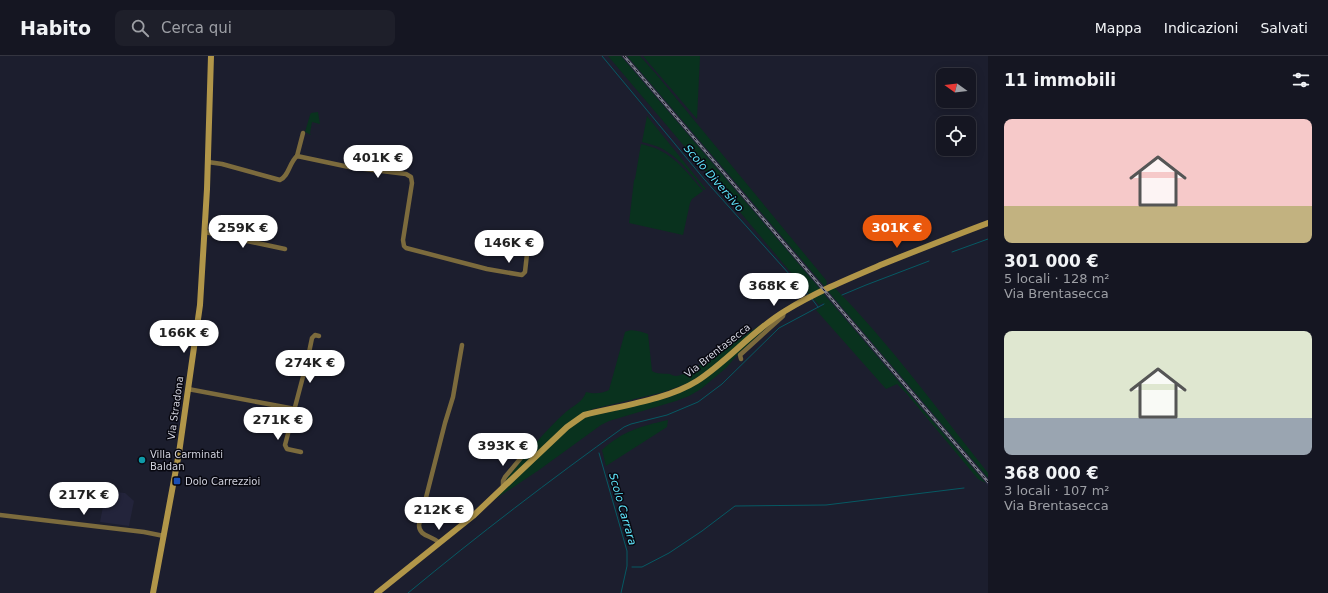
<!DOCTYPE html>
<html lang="it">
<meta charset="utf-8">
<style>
body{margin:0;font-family:"DejaVu Sans",sans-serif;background:#1e1f2a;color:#f1f3f6;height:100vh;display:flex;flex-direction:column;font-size:15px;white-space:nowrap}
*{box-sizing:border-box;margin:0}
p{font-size:13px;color:#9d9fa5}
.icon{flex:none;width:22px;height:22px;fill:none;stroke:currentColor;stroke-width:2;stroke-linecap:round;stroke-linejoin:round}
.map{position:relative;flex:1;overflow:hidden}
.panel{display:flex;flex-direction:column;background:#151622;width:340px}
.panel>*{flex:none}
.needle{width:26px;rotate:285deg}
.controls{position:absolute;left:936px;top:12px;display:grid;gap:8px}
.controls a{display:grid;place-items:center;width:40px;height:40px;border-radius:8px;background:#151622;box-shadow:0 2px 10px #0003,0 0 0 1px #343540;font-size:20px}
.price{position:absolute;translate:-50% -34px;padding:0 9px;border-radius:14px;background:#fff;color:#222;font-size:13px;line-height:26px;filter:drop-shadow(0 1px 2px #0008)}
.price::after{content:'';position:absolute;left:50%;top:24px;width:12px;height:9px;margin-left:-6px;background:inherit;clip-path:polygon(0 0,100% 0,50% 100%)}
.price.on{background:#ea580c;color:#fff}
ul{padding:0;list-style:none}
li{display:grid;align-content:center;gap:8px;height:212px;padding:0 16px}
li span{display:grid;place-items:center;height:124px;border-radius:8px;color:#555}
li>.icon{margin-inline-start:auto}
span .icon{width:72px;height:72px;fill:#fffc;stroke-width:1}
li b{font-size:17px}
h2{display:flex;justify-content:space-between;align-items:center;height:48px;padding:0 16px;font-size:17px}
header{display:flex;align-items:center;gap:24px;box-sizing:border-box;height:56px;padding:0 20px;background:#151622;border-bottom:1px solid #343540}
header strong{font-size:19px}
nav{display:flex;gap:22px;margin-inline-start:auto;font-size:14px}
.search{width:280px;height:36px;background:#1e1f2a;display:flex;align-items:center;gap:10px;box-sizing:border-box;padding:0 14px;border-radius:8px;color:#9d9fa5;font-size:15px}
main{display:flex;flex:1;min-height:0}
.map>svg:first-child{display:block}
.built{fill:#23243b}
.green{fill:#09321e}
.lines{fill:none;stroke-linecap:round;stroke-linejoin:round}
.stream{stroke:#065963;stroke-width:1}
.street{stroke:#7c6b3d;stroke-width:4.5}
.secondary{stroke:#b19649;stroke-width:6}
.rail-casing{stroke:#7e7f8d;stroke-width:2.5}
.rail{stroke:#080810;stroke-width:1;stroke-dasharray:3;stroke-linecap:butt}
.culture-dot{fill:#0f9aa8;stroke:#080810;stroke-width:1.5}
.transit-dot{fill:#1a4fb4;stroke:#080810;stroke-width:1.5}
.labels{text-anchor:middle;stroke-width:3;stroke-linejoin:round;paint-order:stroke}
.street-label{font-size:10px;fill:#d0d1dd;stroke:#080810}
.poi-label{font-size:10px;fill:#d0d1dd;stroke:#080810;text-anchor:start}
.water-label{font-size:11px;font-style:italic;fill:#5fe5fb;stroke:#080810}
</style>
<header>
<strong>Habito</strong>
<div class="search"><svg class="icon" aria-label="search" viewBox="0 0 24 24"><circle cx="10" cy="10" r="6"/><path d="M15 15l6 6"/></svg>Cerca qui</div>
<nav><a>Mappa</a><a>Indicazioni</a><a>Salvati</a></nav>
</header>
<main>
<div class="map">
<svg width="988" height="537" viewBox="0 0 988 537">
<rect width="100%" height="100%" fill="#1c1e2e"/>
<g class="built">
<path d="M621,0H627L988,422V430Z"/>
<path d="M106,435L125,437L134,445L129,470L100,466Z"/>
</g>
<g class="green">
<path d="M608,0H621L821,234L810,239Z"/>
<path d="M627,0H640L656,18L826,224L827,227L825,231Z"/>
<path d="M643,0H700L697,63Z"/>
<path d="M318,56L320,68L312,66L310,77L311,79L305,76L310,59L311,57Z"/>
<path d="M647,60L706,133L704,134C693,120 681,104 666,95C659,90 650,88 642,86Z"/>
<path d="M641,88C647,90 654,91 659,94C677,102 690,120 703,135L692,143L690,147L683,179L629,167L634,124L635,123Z"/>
<path d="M834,231C890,288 938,354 988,417V422L827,234Z"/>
<path d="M823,237L986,427L978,423L906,337L897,328L886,333L816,254L824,249L823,247L819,249L813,242Z"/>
<path d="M769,263H770L706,316L688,327L664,336L593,353L584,357L505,427L507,422C526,399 544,375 567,355C575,349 583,345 586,336C594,338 601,338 609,334L625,276C632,272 641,276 648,278L652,315C658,319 664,317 670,318C672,319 674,320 676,320C688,321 755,272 769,263Z"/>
<path d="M773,266L738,298L726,312L701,333L689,340L676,345L609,365L601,369L539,414L494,444L570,371L584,361L605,357L670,341L681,335L749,285Z"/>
<path d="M668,364L667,371L606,410L602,394C622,375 642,370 668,364Z"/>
</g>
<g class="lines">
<g class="stream">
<path d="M602,0L704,123L808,239"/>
<path d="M952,196L988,183"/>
<path d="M842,239L866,229L929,205"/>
<path d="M812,243L818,251"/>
<path d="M599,397L627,495V510L621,537"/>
<path d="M632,511H642L669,497L702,475L735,450L826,449L964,432"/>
<path d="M408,537C478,479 550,424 624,371L631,368L667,359L698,346L722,328L779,272L824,248"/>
</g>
<g class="street">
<path d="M297,100L303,77"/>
<path d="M208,106L222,108L280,124C289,120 289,107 297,100L349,111L406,118L411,121L412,127L403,184L404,190L406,192L487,213L522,219L525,216L527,198"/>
<path d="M205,176L285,193"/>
<path d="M741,303L740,299L783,260L784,256"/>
<path d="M306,311L312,282L315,279L319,280"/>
<path d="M188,333L295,353"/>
<path d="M301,396L287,393L285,389L305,313L306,311L309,310L332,316"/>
<path d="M503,432V425L505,421L525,397"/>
<path d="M0,459L144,476L164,480"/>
<path d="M439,487C432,479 419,481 419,469L445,367L453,341L462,289"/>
</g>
<g class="secondary">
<path d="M153,537L179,397L200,249L207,133L211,0"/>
<path d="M377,537L473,460L567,371L584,359C619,350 667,344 697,325C728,305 753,274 785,255C816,236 850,222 883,208C918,194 953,180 988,167"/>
</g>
<g class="rail-casing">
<path id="rail" d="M624,0L988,426"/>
</g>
<use href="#rail" class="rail"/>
</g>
<circle class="culture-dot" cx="142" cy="404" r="4"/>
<rect class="transit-dot" x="173" y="421" width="8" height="8" rx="2"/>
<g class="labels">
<g class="street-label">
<text transform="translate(717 294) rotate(-38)" y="4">Via Brentasecca</text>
<text transform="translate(175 352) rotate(-82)" y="4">Via Stradona</text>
</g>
<g class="poi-label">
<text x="150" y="402">Villa Carminati<tspan x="150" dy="12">Baldan</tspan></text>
<text x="185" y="429">Dolo Carrezzioi</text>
</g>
<g class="water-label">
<text transform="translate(714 122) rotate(49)" y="4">Scolo Diversivo</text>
<text transform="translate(623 453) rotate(74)" y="4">Scolo Carrara</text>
</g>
</g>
</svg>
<div class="controls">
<a><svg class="needle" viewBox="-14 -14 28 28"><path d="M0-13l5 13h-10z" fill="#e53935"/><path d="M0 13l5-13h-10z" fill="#9d9fa5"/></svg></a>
<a><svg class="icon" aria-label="locate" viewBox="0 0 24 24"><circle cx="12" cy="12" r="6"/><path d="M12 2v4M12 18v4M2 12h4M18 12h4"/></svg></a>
</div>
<b class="price" style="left:378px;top:123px">401K €</b>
<b class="price" style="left:243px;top:193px">259K €</b>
<b class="price on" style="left:897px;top:193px">301K €</b>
<b class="price" style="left:509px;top:208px">146K €</b>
<b class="price" style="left:774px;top:251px">368K €</b>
<b class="price" style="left:184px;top:298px">166K €</b>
<b class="price" style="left:310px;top:328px">274K €</b>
<b class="price" style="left:278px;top:385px">271K €</b>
<b class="price" style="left:503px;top:411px">393K €</b>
<b class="price" style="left:84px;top:460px">217K €</b>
<b class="price" style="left:439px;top:475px">212K €</b>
</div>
<section class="panel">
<h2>11 immobili<svg class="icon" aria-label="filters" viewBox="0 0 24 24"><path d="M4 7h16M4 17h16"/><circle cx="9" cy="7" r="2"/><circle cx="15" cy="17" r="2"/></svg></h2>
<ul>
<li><span style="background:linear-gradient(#f6c9c9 70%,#c2b280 0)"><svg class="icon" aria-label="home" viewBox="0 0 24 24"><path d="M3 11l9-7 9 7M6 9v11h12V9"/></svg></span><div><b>301 000 €</b><p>5 locali · 128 m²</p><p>Via Brentasecca</p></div></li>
<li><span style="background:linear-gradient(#dfe7d0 70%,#9aa5b1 0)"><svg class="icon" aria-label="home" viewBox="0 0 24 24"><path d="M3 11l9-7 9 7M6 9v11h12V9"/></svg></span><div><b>368 000 €</b><p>3 locali · 107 m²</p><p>Via Brentasecca</p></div></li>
</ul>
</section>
</main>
